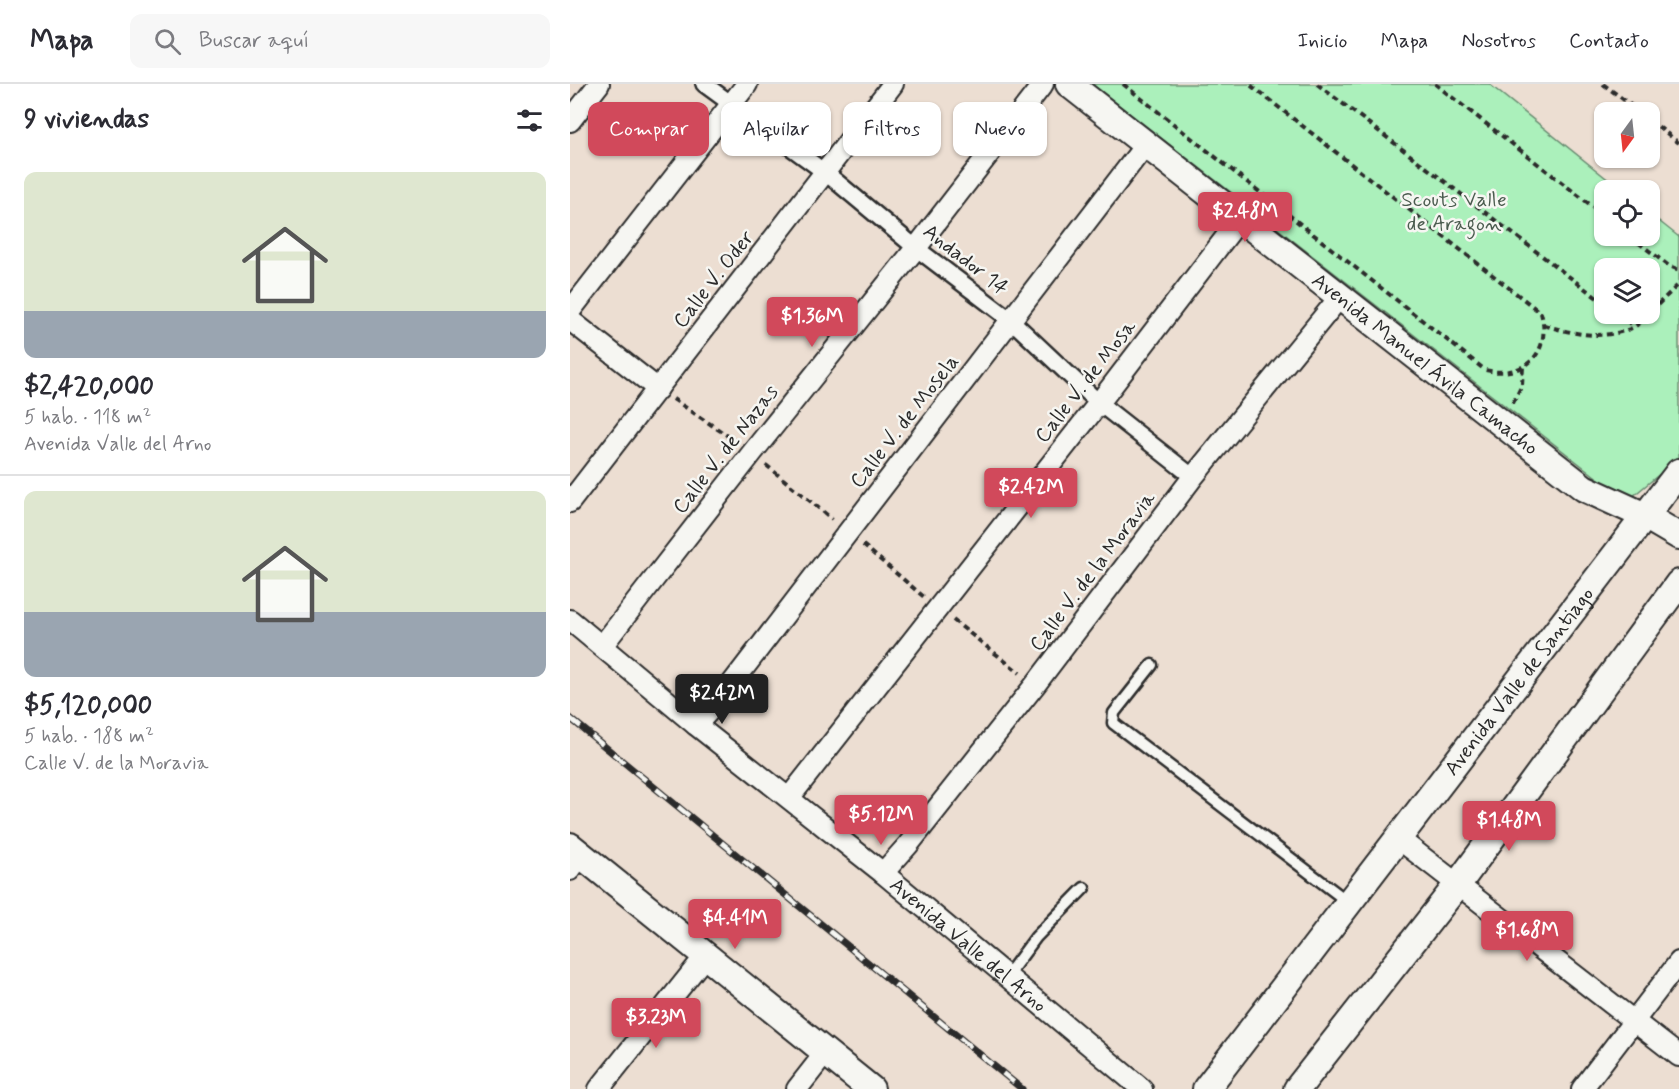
<!DOCTYPE html>
<html lang="es">
<meta charset="utf-8">
<style>
body{margin:0;font-family:Mynerve,sans-serif;background:#f7f7f7;color:#2b2b33;height:100vh;display:flex;flex-direction:column;font-size:22px;white-space:nowrap}
*{box-sizing:border-box;margin:0}
p{font-size:20px;color:#7c7c81}
.icon{flex:none;width:33px;height:33px;fill:none;stroke:currentColor;stroke-width:2;stroke-linecap:round;stroke-linejoin:round}
.map{position:relative;flex:1;overflow:hidden}
.side{display:flex;flex-direction:column;background:#fff;width:570px}
.side>*{flex:none}
.top-card{position:absolute;left:18px;top:18px;width:570px;height:54px;display:flex;gap:12px}
.needle{width:39px;rotate:195deg}
.tools{position:absolute;left:1024px;top:18px;display:grid;gap:12px}
.tools a{display:grid;place-items:center;width:66px;height:66px;border-radius:12px;background:#fff;box-shadow:0 2px 4px #0004;font-size:30px}
.price{position:absolute;translate:-50% -51px;padding:0 14px;border-radius:6px;background:#d1495b;color:#fff;font-size:20px;line-height:39px;filter:drop-shadow(0 2px 3px #0008)}
.price::after{content:'';position:absolute;left:50%;top:36px;width:18px;height:14px;margin-left:-9px;background:inherit;clip-path:polygon(0 0,100% 0,50% 100%)}
.price.active{background:#222;color:#fff}
ul{padding:0;list-style:none}
li{display:grid;align-content:center;gap:12px;height:318px;padding:0 24px}
li+li{border-top:2px solid #e1e1e2}
li span{display:grid;place-items:center;height:186px;border-radius:12px;color:#555}
li>.icon{margin-inline-start:auto}
span .icon{width:108px;height:108px;fill:#fffc;stroke-width:1}
li b{font-size:26px}
h2{display:flex;justify-content:space-between;align-items:center;height:72px;padding:0 24px;font-size:26px}
.chip{padding:0 21px;border-radius:12px;background:#fff;box-shadow:0 2px 4px #0004;font-size:21px;line-height:54px}
.chip.active{background:#d1495b;color:#fff}
header{display:flex;align-items:center;gap:36px;box-sizing:border-box;height:84px;padding:0 30px;background:#fff;border-bottom:2px solid #e1e1e2}
header strong{font-size:28px}
nav{display:flex;gap:33px;margin-inline-start:auto;font-size:21px}
.search{width:420px;height:54px;background:#f7f7f7;display:flex;align-items:center;gap:15px;box-sizing:border-box;padding:0 21px;border-radius:12px;color:#7c7c81;font-size:22px}
main{display:flex;flex:1;min-height:0}
.map>svg:first-child{display:block}
.green{fill:#abf0bb;stroke:#6b8e73;stroke-width:1.5;fill-rule:evenodd}
.lines{fill:none;stroke-linecap:round;stroke-linejoin:round}
.service-casing{stroke:#2b2b2b;stroke-width:15}
.pedestrian-casing{stroke:#2b2b2b;stroke-width:20}
.minor-casing{stroke:#2b2b2b;stroke-width:24}
.tertiary-casing{stroke:#2b2b2b;stroke-width:30}
.path{stroke:#2b2b2b;stroke-width:4;stroke-dasharray:6 4.5;stroke-linecap:butt}
.service{stroke:#f6f6f2;stroke-width:10}
.pedestrian{stroke:#f6f6f2;stroke-width:15}
.minor{stroke:#f6f6f2;stroke-width:20}
.tertiary{stroke:#f6f6f2;stroke-width:26}
.rail-casing{stroke:#2b2b2b;stroke-width:7}
.rail{stroke:#f6f6f2;stroke-width:4.5;stroke-dasharray:14;stroke-linecap:butt}
.labels{text-anchor:middle;stroke-width:5;stroke-linejoin:round;paint-order:stroke}
.park-label{font-size:21px;fill:#4b5c4f;stroke:#f6f6f2}
.street-label{font-size:21px;fill:#2b2b2b;stroke:#f6f6f2}
</style>
<header>
<strong>Mapa</strong>
<div class="search"><svg class="icon" aria-label="search" viewBox="0 0 24 24"><circle cx="10" cy="10" r="6"/><path d="M15 15l6 6"/></svg>Buscar aquí</div>
<nav><a>Inicio</a><a>Mapa</a><a>Nosotros</a><a>Contacto</a></nav>
</header>
<main>
<section class="side">
<h2>9 viviendas<svg class="icon" aria-label="filters" viewBox="0 0 24 24"><path d="M4 7h16M4 17h16"/><circle cx="9" cy="7" r="2"/><circle cx="15" cy="17" r="2"/></svg></h2>
<ul>
<li><span style="background:linear-gradient(#dfe7d0 75%,#9aa5b1 0)"><svg class="icon" aria-label="home" viewBox="0 0 24 24"><path d="M3 11l9-7 9 7M6 9v11h12V9"/></svg></span><div><b>$2,420,000</b><p>5 hab. · 118 m²</p><p>Avenida Valle del Arno</p></div></li>
<li><span style="background:linear-gradient(#dfe7d0 65%,#9aa5b1 0)"><svg class="icon" aria-label="home" viewBox="0 0 24 24"><path d="M3 11l9-7 9 7M6 9v11h12V9"/></svg></span><div><b>$5,120,000</b><p>5 hab. · 188 m²</p><p>Calle V. de la Moravia</p></div></li>
</ul>
</section>
<div class="map">
<svg width="1109" height="1005" viewBox="0 0 1109 1005">
<rect width="100%" height="100%" fill="#ecded2"/>
<filter id="ink" filterUnits="userSpaceOnUse"><feTurbulence type="fractalNoise" baseFrequency=".0167" numOctaves="2"/><feDisplacementMap in="SourceGraphic" scale="12" xChannelSelector="R" yChannelSelector="G"/><feConvolveMatrix kernelMatrix="1 2 1 2 8 2 1 2 1" color-interpolation-filters="sRGB"/></filter>
<g filter="url(#ink)">
<path class="green" d="M522,0H919L1051,106H1035V152H1080V130L1109,153V374L1057,417ZM1035,184H1080V230H1035Z"/>
<g class="lines">
<g class="service-casing">
<g id="service">
<path d="M582,581L544,629L543,639L778,818"/>
<path d="M437,892L466,853L514,804"/>
</g>
</g>
<g class="pedestrian-casing">
<path id="pedestrian" d="M134,0L256,89L346,164L442,237L529,319L623,393"/>
</g>
<g class="minor-casing">
<g id="minor">
<path d="M0,37L29,0"/>
<path d="M0,227L177,0"/>
<path d="M0,236L88,305"/>
<path d="M0,418L323,0"/>
<path id="s1" d="M0,536L126,641L313,789L572,1005"/>
<path d="M32,562L182,369L346,164L473,0"/>
<path d="M126,641L150,615L576,60"/>
<path d="M219,714L529,319L669,136"/>
<path d="M829,755L1109,972"/>
<path d="M0,786L11,771"/>
<path d="M313,789L338,761L465,601L623,393L769,214"/>
<path d="M29,1005L136,871"/>
<path d="M227,1005L256,968"/>
<path d="M1012,1005L1109,878"/>
</g>
</g>
<g class="tertiary-casing">
<g id="tertiary">
<path id="s2" d="M499,0L1014,404L1075,432L1109,452"/>
<path d="M0,762L301,1005"/>
<path id="s3" d="M636,1005L1109,388"/>
<path d="M727,1005L888,800L1109,499"/>
</g>
</g>
<g class="path">
<path d="M553,0L915,286C955,295 982,269 971,229L679,0"/>
<path d="M747,0L1035,220"/>
<path d="M865,0L1035,132"/>
<path d="M1033,0L1070,28"/>
<path d="M1080,36L1109,59"/>
<path d="M1060,152L1099,182L1109,186"/>
<path d="M1080,228L1109,200"/>
<path d="M1048,230L1064,242"/>
<path d="M974,241C1003,250 1035,257 1064,243C1069,240 1074,234 1078,230"/>
<path d="M103,315L167,358"/>
<path d="M943,319L952,301L953,283"/>
<path d="M196,381L262,435"/>
<path d="M293,461L354,513"/>
<path d="M383,536L450,589"/>
</g>
<use href="#service" class="service"/>
<use href="#pedestrian" class="pedestrian"/>
<use href="#minor" class="minor"/>
<use href="#tertiary" class="tertiary"/>
<g class="rail-casing">
<path id="rail" d="M0,634L452,1005"/>
</g>
<use href="#rail" class="rail"/>
</g>
</g>
<g class="labels">
<g class="park-label">
<text x="884" y="122">Scouts Valle<tspan x="884" dy="24">de Aragon</tspan></text>
</g>
<g class="street-label">
<text transform="translate(396 175) rotate(38)" y="7">Andador 14</text>
<text transform="translate(143 195) rotate(-52)" y="7">Calle V. Oder</text>
<text dy="7" stroke="none"><textPath href="#s2" startOffset="453">Avenida Manuel Ávila Camacho</textPath></text>
<text transform="translate(515 297) rotate(-52)" y="7">Calle V. de Mosa</text>
<text transform="translate(334 337) rotate(-52)" y="7">Calle V. de Mosela</text>
<text transform="translate(155 365) rotate(-52)" y="7">Calle V. de Nazas</text>
<text transform="translate(522 487) rotate(-53)" y="7">Calle V. de la Moravia</text>
<text dy="7" stroke="none"><textPath href="#s3" startOffset="514">Avenida Valle de Santiago</textPath></text>
<text dy="7" stroke="none"><textPath href="#s1" startOffset="514">Avenida Valle del Arno</textPath></text>
</g>
</g>
</svg>
<div class="tools">
<a><svg class="needle" viewBox="-14 -14 28 28"><path d="M0-13l5 13h-10z" fill="#e53935"/><path d="M0 13l5-13h-10z" fill="#7c7c81"/></svg></a>
<a><svg class="icon" aria-label="locate" viewBox="0 0 24 24"><circle cx="12" cy="12" r="6"/><path d="M12 2v4M12 18v4M2 12h4M18 12h4"/></svg></a>
<a><svg class="icon" aria-label="layers" viewBox="0 0 24 24"><path d="M12 4l9 5-9 5-9-5zM3 14l9 5 9-5"/></svg></a>
</div>
<b class="price" style="left:675px;top:159px">$2.48M</b>
<b class="price" style="left:242px;top:264px">$1.36M</b>
<b class="price" style="left:461px;top:435px">$2.42M</b>
<b class="price active" style="left:152px;top:641px">$2.42M</b>
<b class="price" style="left:311px;top:762px">$5.12M</b>
<b class="price" style="left:939px;top:768px">$1.48M</b>
<b class="price" style="left:165px;top:866px">$4.41M</b>
<b class="price" style="left:957px;top:878px">$1.68M</b>
<b class="price" style="left:86px;top:965px">$3.23M</b>
<div class="top-card">
<a class="chip active">Comprar</a>
<a class="chip">Alquilar</a>
<a class="chip">Filtros</a>
<a class="chip">Nuevo</a>
</div>
</div>
</main>
